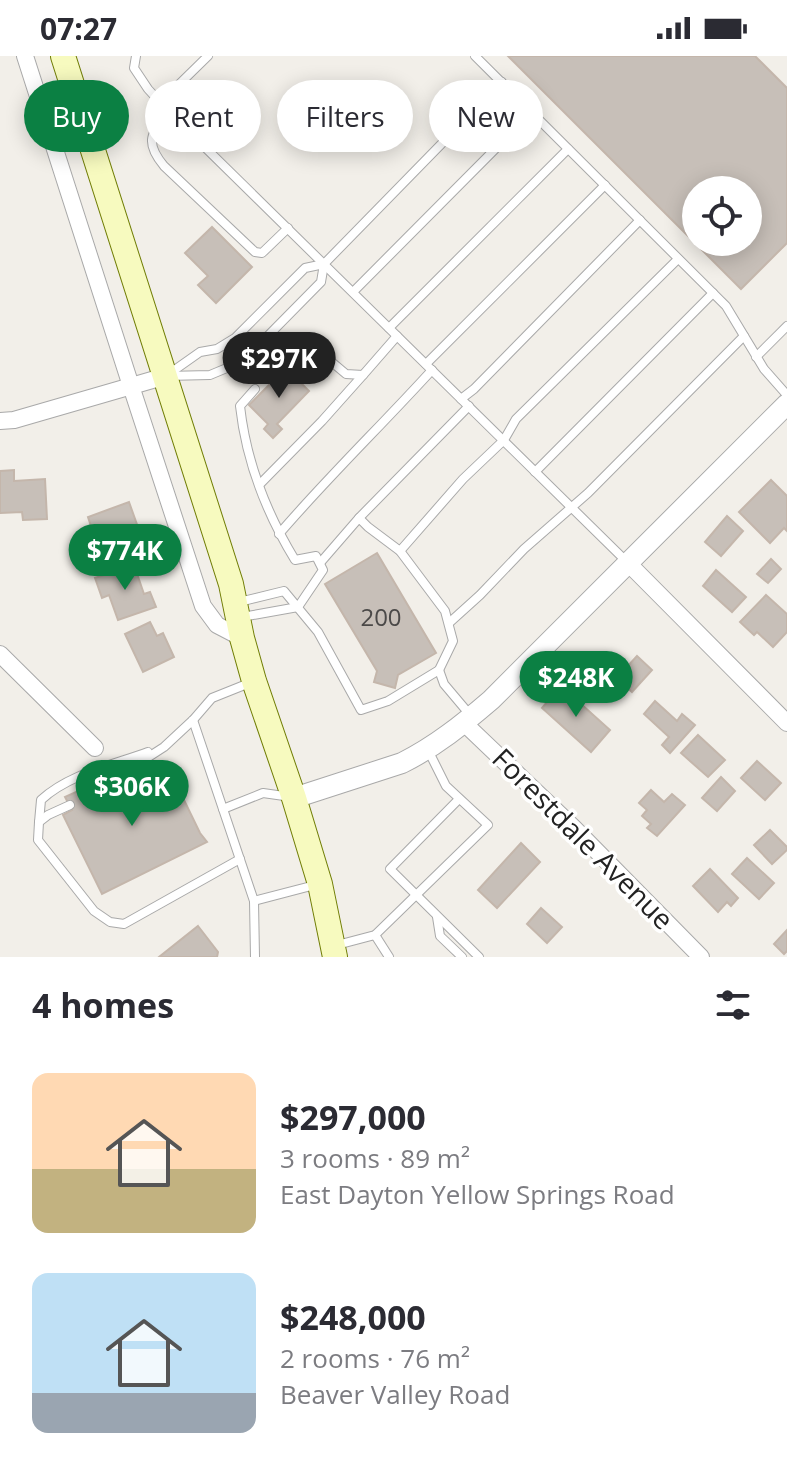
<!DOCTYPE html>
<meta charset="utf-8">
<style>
body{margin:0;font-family:"Open Sans",sans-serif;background:#f7f7f7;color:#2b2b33;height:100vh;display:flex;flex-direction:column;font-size:30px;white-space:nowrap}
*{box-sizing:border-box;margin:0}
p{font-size:26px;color:#7c7c81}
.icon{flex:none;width:44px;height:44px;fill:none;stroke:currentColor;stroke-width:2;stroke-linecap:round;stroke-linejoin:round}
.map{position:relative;height:901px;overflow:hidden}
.side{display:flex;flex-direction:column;background:#fff;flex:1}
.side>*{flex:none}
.banner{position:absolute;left:24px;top:24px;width:740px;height:72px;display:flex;gap:16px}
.fabs{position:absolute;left:682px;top:120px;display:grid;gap:16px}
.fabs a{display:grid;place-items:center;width:80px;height:80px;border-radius:50%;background:#fff;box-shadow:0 4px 20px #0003;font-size:40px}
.price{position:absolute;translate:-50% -68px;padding:0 18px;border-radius:28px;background:#0b8043;color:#fff;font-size:26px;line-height:52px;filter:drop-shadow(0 2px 4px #0008)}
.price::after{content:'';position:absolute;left:50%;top:48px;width:24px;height:18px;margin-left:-12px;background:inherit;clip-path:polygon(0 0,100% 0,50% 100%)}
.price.selected{background:#222;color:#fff}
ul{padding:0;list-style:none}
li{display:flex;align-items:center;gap:24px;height:200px;padding:0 32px}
li span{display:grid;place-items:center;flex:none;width:224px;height:160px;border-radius:16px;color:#555}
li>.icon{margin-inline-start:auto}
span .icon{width:96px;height:96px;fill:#fffc;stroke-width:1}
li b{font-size:34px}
h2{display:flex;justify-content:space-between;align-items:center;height:96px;padding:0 32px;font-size:34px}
.chip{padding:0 28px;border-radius:36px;background:#fff;box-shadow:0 4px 20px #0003;font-size:28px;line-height:72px}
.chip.selected{background:#0b8043;color:#fff}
.status{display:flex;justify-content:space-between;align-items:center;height:56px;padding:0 40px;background:#fff;direction:ltr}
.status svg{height:22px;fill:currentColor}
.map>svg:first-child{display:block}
.building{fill:#c7bfb8;stroke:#c4b6ab;stroke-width:2;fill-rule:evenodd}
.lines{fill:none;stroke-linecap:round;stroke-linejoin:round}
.service-casing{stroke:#a9a9a9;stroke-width:10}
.minor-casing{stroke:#a9a9a9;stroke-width:18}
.tertiary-casing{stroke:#a9a9a9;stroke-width:22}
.secondary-casing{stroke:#707d05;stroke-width:26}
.service{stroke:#fff;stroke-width:8}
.minor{stroke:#fff;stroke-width:16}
.tertiary{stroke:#fff;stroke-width:20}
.secondary{stroke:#f7fabf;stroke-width:24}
.labels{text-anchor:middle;stroke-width:7;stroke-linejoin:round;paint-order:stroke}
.number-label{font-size:24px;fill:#4b4948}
.street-label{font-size:28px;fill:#222;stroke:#fff}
</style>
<div class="status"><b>07:27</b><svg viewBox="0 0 49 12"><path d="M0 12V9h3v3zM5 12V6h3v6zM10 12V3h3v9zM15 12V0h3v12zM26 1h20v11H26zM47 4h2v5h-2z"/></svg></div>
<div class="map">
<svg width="787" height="901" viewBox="0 0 787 901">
<rect width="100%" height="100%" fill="#f2efe9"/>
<g class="building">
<path d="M508,0H755L787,32V187L741,233ZM696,134H748V186H696Z"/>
<path d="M212,171L252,211L216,247L198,229L208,220L185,197Z"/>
<path d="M286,312L309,335L277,368L282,373L273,382L264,373L268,368L249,349Z"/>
<path d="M14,414V425L45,423L47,463L23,464L22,456L0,457V415Z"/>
<path d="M771,424L787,440V475L784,472L770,487L739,456Z"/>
<path d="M129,446L140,477L135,479L139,491L108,502L103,486L97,488L88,461Z"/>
<path d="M727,460L743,475L721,500L705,486Z"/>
<path d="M377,497L436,597L398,619L395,632L374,626L377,615L325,528Z"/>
<path d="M771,503L781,513L768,527L757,518Z"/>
<path d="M134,509L144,538L150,536L156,551L118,564L109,539L102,542L95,522Z"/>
<path d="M716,514L746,541L732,556L703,530Z"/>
<path d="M766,539L787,558V576L773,591L757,576L754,579L740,566Z"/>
<path d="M150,566L157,580L163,577L174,601L143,616L125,578Z"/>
<path d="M637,600L652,614L632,636L617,622Z"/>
<path d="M561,630L610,674L591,696L542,652Z"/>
<path d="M655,645L677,665L682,658L695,669L670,697L662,689L669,681L644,658Z"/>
<path d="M698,679L725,704L708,721L681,697Z"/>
<path d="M757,705L781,727L765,744L741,722Z"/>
<path d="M167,709L200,777L207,786L102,838L63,759L72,754L65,741L87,731L94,744Z"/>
<path d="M721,721L735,735L717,755L702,742Z"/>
<path d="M651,734L664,746L672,738L685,749L657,780L647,772L651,768L642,760L647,754L639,747Z"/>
<path d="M770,774L787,791V794L772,808L754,789Z"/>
<path d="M521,787L540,806L497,852L478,834Z"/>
<path d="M747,802L774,827L759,843L732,818Z"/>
<path d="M710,813L738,842L731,850L727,846L718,856L693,830Z"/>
<path d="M541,852L562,871L547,887L527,868Z"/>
<path d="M198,870L218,896L217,901H159Z"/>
<path d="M787,874V895L784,898L774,888Z"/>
</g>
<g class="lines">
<g class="service-casing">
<g id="service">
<path d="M136,0L134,12L148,33L169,56L627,506"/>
<path d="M475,0L726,250L764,313L787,339"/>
<path d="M161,46L208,0"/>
<path d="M169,56C151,77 144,86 164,110L255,196L262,197L288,172"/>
<path d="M353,236L532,56"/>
<path d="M389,272L568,93"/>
<path d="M756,301L787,270"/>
<path d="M426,308L605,129"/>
<path d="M166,320L210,319L234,309L251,297L321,226L324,208L502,26"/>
<path d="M166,320L200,296L217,293L235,282L305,212L324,208"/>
<path d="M267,320L298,286L315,292L346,318L363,319L397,280"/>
<path d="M461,343L474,333L640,164"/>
<path d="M535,416L713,237"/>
<path d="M260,428L322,365L363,319"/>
<path d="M359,462L469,350"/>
<path d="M279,478C328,421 382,369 432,314"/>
<path d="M400,495L463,423L504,384L516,363L678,203"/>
<path d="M239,546L284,535L318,576L361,654L388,645L439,614L453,585L445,555L400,495L368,471L359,462L320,507"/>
<path d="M242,561L298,551L323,514L316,500L295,504C267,458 246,404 240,350L255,333"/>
<path d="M449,567L480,539L524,493L588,437L744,280"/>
<path d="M439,614L444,628L471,660"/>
<path d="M193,664L254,845L255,901"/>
<path d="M91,738L164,691L193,664L212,642L252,626"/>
<path d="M459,743L390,813L479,901"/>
<path d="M70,749L48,759L39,766L38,784L94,855L110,866L124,868L240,803"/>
<path d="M223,753L263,737L291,741"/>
<path d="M39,766L41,744C69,718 113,709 148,696"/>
<path d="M254,845L315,829"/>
<path d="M437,861L440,880L462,901"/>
<path d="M375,879L389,901"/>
<path d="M337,889L375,879L488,769L446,730L428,694"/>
</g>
</g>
<g class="minor-casing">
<g id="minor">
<path d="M25,0L131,330L203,550L217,569L242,582"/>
<path d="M0,365L14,364L166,320"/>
<path d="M628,507L787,667"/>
<path d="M0,598L95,692"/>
<path d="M464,667L575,773L701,901"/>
</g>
</g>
<g class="tertiary-casing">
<path id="tertiary" d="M294,742L402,707C436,690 463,668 491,644L787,348"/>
</g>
<g class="secondary-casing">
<path id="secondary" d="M63,0L231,528L242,582L254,625L294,742L320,828L335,901"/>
</g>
<use href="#service" class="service"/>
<use href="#minor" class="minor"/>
<use href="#tertiary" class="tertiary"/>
<use href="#secondary" class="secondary"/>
</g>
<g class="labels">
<g class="number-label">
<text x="381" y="570">200</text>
</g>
<g class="street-label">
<text transform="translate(583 783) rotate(45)" y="10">Forestdale Avenue</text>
</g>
</g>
</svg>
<div class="fabs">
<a><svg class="icon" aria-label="locate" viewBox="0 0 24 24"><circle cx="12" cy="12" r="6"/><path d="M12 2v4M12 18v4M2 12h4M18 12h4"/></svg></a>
</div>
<b class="price selected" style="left:279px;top:344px">$297K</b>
<b class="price" style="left:125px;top:536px">$774K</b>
<b class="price" style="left:576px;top:663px">$248K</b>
<b class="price" style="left:132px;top:772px">$306K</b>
<div class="banner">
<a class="chip selected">Buy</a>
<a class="chip">Rent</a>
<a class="chip">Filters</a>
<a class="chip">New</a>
</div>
</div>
<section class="side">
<h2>4 homes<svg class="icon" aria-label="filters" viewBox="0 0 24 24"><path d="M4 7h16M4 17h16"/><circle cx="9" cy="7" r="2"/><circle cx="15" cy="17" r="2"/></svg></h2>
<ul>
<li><span style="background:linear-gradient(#ffd9b3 60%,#c2b280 0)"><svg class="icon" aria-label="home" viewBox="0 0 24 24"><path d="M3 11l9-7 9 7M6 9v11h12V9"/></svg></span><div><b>$297,000</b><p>3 rooms · 89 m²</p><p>East Dayton Yellow Springs Road</p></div></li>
<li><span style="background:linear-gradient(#bfe0f5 75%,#9aa5b1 0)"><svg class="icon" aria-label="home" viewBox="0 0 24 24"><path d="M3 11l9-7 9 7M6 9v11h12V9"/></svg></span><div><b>$248,000</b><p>2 rooms · 76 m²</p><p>Beaver Valley Road</p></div></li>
</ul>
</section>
